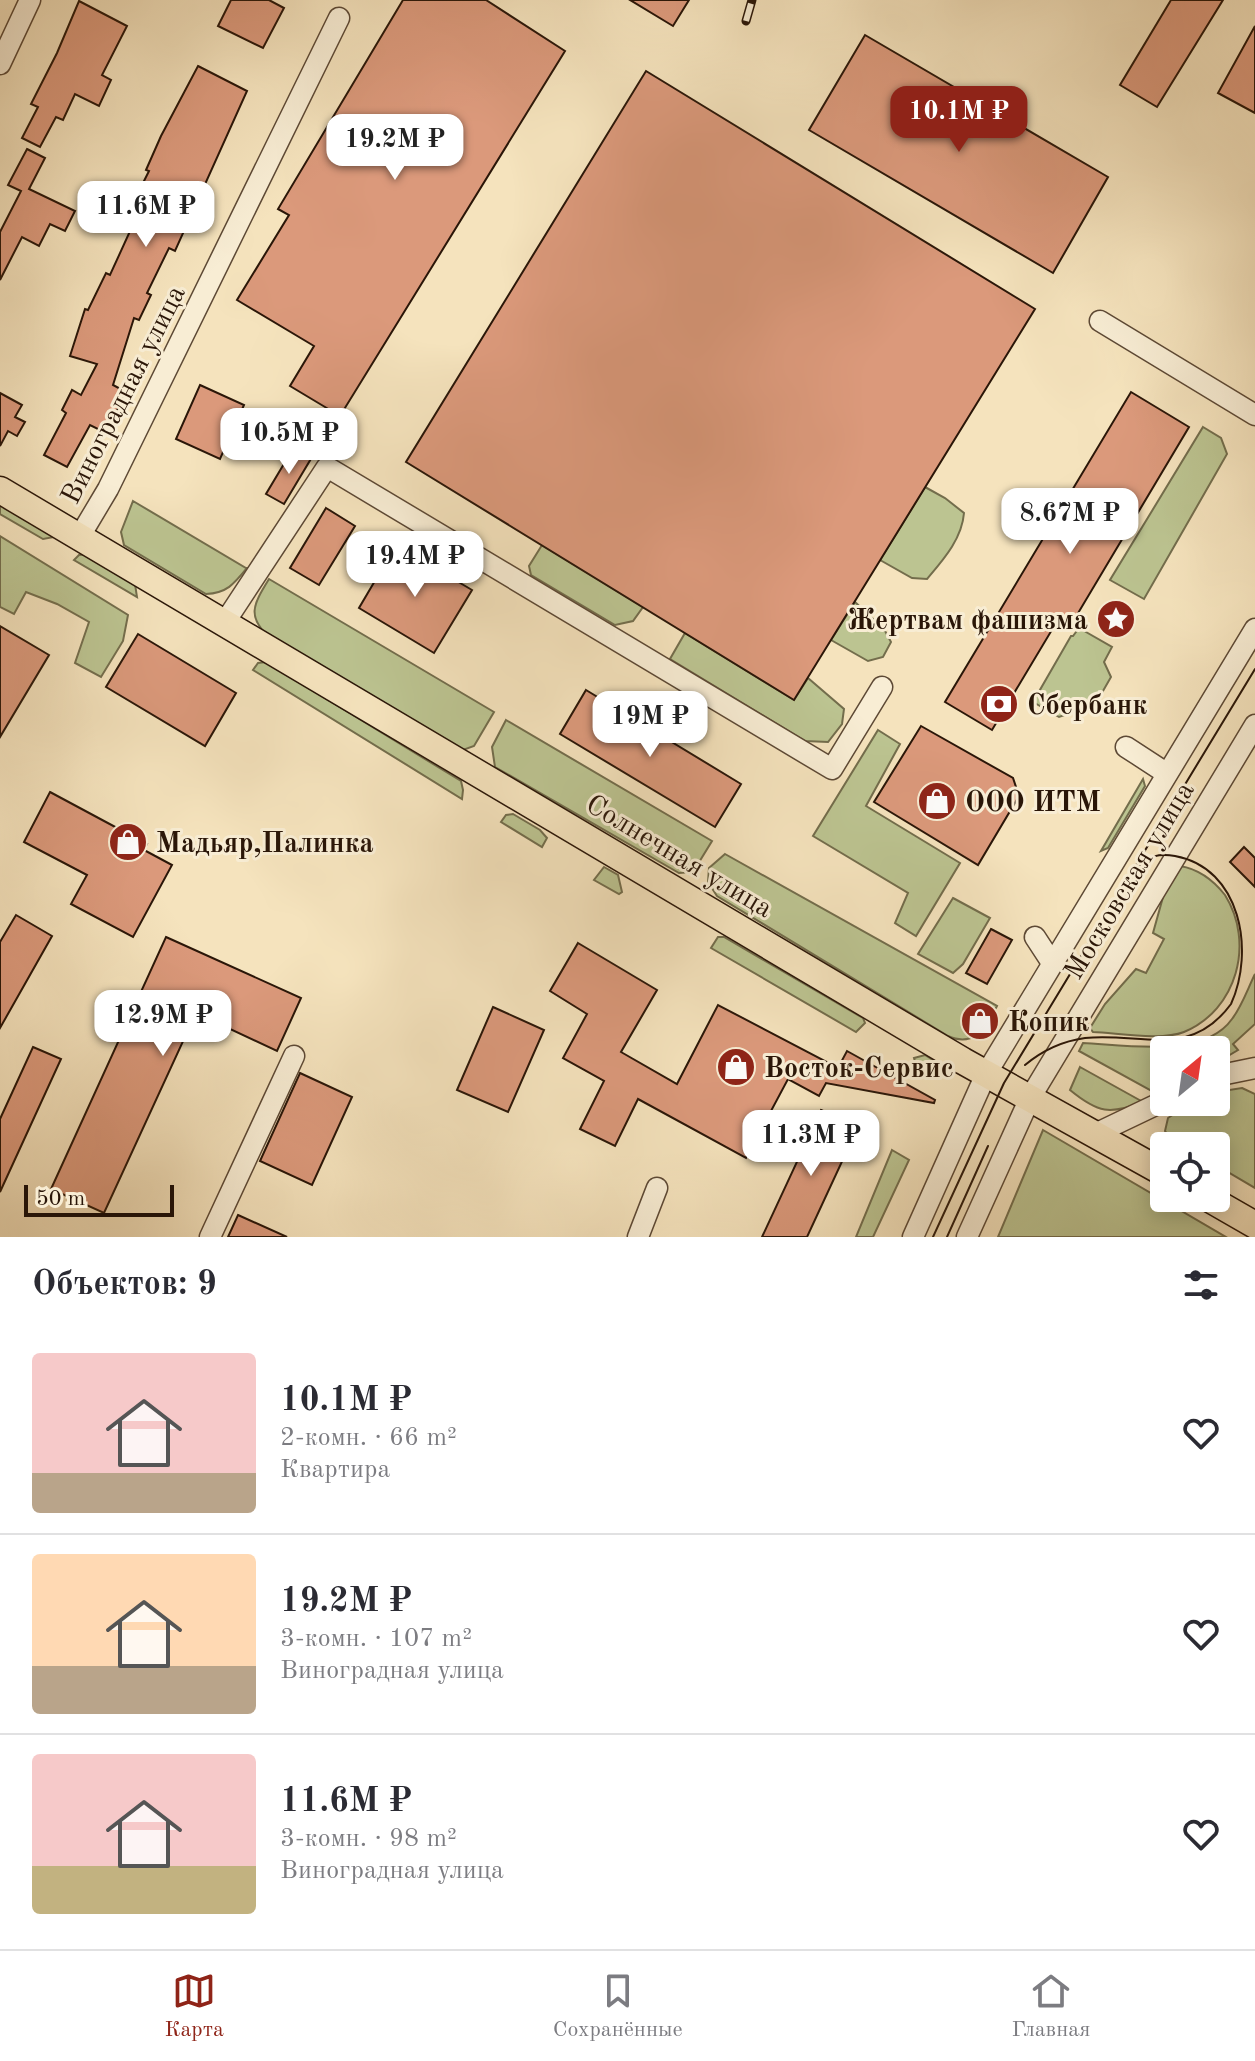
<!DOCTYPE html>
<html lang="ru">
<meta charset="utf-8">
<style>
body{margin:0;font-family:"Old Standard TT",serif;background:#f7f7f7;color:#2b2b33;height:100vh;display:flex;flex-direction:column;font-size:30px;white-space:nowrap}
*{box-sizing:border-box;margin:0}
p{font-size:26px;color:#7c7c81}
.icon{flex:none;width:44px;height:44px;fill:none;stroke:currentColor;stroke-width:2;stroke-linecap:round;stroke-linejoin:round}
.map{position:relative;height:1237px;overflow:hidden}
.sheet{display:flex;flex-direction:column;background:#fff;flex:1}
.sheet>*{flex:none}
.needle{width:52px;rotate:29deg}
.fabs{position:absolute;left:1150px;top:1036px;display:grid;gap:16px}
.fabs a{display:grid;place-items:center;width:80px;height:80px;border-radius:8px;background:#fff;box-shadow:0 4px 20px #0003;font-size:40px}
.scale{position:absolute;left:24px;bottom:20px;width:150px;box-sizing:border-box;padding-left:8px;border:4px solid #2a1608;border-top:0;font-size:22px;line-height:28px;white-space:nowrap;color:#2a1608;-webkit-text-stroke:6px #f8edd4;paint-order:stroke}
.price{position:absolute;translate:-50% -68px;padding:0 18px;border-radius:16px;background:#fff;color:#222;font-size:26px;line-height:52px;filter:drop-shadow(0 2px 4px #0008)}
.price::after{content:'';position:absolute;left:50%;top:48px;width:24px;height:18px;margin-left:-12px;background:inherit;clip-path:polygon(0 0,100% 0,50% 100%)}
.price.on{background:#8f2418;color:#fff}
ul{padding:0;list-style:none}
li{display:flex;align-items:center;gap:24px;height:200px;padding:0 32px}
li+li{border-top:2px solid #e1e1e2}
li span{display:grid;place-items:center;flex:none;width:224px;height:160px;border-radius:8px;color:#555}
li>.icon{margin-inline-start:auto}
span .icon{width:96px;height:96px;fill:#fffc;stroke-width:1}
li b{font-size:34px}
h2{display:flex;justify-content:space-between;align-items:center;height:96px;padding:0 32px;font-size:34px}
.dock{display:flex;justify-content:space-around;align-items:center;height:112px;border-top:2px solid #e1e1e2;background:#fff;font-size:22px;color:#7c7c81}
.dock a{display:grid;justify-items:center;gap:4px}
.dock .on{color:#8f2418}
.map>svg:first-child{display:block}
.green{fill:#bcc491;stroke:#736d4c;stroke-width:2}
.building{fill:#db997b;stroke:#2a1608;stroke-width:2}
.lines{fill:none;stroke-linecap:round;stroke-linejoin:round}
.minor-casing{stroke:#5d4935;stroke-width:23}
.major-casing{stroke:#2a1608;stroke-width:29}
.minor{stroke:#f8edd4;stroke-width:20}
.major{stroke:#f5e3bd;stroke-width:26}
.tram{stroke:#2a1608;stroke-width:2}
.rail-casing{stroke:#2a1608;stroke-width:9}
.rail{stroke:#f8edd4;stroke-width:6;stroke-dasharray:18;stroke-linecap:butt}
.labels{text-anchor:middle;stroke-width:6;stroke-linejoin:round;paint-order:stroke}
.street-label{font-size:28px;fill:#2a1608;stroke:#f8edd4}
.poi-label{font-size:28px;font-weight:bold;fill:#2a1608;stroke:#f8edd4;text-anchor:start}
</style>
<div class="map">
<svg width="1255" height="1237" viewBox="0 0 1255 1237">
<rect width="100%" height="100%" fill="#f5e3bd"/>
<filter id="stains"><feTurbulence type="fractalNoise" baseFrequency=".0025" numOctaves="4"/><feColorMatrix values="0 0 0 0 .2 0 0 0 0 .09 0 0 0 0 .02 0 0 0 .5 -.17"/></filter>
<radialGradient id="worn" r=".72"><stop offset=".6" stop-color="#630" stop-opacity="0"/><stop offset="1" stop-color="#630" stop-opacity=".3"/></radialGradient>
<g class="green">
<path d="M1203,427L1221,438L1227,454L1144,599L1110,580Z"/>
<path d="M925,487L945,498L964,513C962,539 943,560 927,579L912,578L880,560Z"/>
<path d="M0,499L54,537L43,539L0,514Z"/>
<path d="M133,501L246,568H247C234,584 227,593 206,594L124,545L121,532Z"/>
<path d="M0,536L128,615L123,641L101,677L75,663L89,622L57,604L26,592L14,614L0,607Z"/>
<path d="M542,545L643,607L633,621L615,625L531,575L529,566Z"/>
<path d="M89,554L135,584L137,597L74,560L79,555Z"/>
<path d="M269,579L494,712L474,746L463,750L271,639C246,617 253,605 269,579Z"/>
<path d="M855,602L884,629L891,642L883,657L868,661L831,640Z"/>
<path d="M1079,628L1112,647L1104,662L1111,677L1095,705L1059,717L1033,702L1071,636H1073Z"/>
<path d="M685,633L794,700L808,678L844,709L842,724L828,742L805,741L670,659Z"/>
<path d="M266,662L461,781L463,790L462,799L253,670L258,663Z"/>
<path d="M506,720L712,841L693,872L679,873L495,767L492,747Z"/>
<path d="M878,730L900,744L866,806L960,863L916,936L895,923L908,893L813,836Z"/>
<path d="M1143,779L1145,786L1108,848L1101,851Z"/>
<path d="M513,814L540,830L547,838L542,847L501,822L506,815Z"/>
<path d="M725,854L997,1006C985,1027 975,1048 948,1036L717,896L708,882L709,868Z"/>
<path d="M1180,866C1198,869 1214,881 1225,895C1255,943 1237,1010 1184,1032C1161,1041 1118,1033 1093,1032L1090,1028L1105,1004L1136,969L1146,973L1164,939L1153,933L1165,890Z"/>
<path d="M604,867L618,875L622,892L619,894L594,880Z"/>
<path d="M953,898L990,918L963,964L953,973L918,954Z"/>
<path d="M718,937H724L863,1018L865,1023L856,1032L711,948Z"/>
<path d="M1255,974V1024L1233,1044L1238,1050L1216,1063V1050H1164V1091L1157,1094L1079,1051L1083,1043C1126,1045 1204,1059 1232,1019C1242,1006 1248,988 1255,974Z"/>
<path d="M925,1055L947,1069L943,1076L933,1075L916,1065L914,1058Z"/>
<path d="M1080,1067L1143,1102C1110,1115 1098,1113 1070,1090Z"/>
<path d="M1242,1088L1255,1094V1188L1216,1165V1146C1197,1146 1176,1150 1165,1131L1168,1118L1192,1102H1216V1092Z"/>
<path d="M1043,1130L1226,1237H998Z"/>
<path d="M892,1150L909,1160L873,1237H856Z"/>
</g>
<g class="building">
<path d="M231,0H269L284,8L263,48L218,26Z"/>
<path d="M403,0H486L565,51L340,416L290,386L314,346L237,300L289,215L278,209Z"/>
<path d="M630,0H689L673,26Z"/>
<path d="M1171,0H1223L1157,107L1120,85Z"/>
<path d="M79,1L127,26L102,75L111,80L99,106L75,94L63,120L56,117L40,147L22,138L38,107L31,104L57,53Z"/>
<path d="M1255,26V113L1218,93Z"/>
<path d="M865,35L1108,177L1053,273L809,130Z"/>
<path d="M198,66L247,91L175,251L169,248L147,293L151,295L139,320L134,318L113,385L126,392L106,433L90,425L67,467L44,455L66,413L62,410L72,390L81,395L97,364L70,356L85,309L88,310L106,273L110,275L131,229L122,225L149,171L146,170L161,136Z"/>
<path d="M646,71L1035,309L794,700L406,462Z"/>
<path d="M27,149L45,158L29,189L75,211L65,231L50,224L39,246L22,237L0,280V232L21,191L8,185Z"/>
<path d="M200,385L244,405L220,459L176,439Z"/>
<path d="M1131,392L1189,427L1068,630L1056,623L992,730L945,702Z"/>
<path d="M0,393L22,405L15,417L25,422L17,436L8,431L0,446Z"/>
<path d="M294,447L312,457L284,504L266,494Z"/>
<path d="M326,508L355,526L319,585L290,568Z"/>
<path d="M396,545L472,590L434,653L359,608Z"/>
<path d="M0,626L49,655L0,737Z"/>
<path d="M138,634L236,693L205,746L106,687Z"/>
<path d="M586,690L741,784L715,827L560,734Z"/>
<path d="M921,726L1013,778L1019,796L978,865L874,802Z"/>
<path d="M50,792L147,844L144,850L172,865L133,937L71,904L87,875L24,842Z"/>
<path d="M1244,847L1255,858V887L1230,862Z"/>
<path d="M16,915L52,936L0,1028V942Z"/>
<path d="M991,929L1012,940L987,984L966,973Z"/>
<path d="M166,937L301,998L277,1051L196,1013L104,1213L51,1189Z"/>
<path d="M578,943L657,990L621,1052L677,1084L718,1005L838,1068L847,1051L935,1100L934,1103L826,1083L819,1096L788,1079L746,1158L638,1099L615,1146L580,1129L604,1081L563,1058L587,1014L550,991Z"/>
<path d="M493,1007L544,1030L508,1112L457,1090Z"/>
<path d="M33,1047L61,1059L0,1192V1119Z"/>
<path d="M300,1073L352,1097L312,1185L260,1161Z"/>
<path d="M821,1110L858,1127L807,1237H762Z"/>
<path d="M238,1215L287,1237H228Z"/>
</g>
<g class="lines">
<g class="minor-casing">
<g id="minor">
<path d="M0,64L30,0"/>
<path d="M1100,321L1255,415"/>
<path d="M80,536L108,489L339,18"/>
<path d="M225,622L327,467L832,769L882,687"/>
<path d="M1126,747L1166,773"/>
<path d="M1035,937L1052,963"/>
<path d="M1216,1076L1255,1068"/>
<path d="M1095,1134L1164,1101"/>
<path d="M210,1237L294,1056"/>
<path d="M638,1237L657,1188"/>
<path d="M913,1237L986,1074L1255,629"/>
<path d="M967,1237L1030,1098L1255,725"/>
</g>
</g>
<g class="major-casing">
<g id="major">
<path d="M0,490L963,1061L1164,1173"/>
<path d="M1208,1198L1255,1225"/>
</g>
</g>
<use href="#minor" class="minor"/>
<use href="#major" class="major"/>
<g class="tram">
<path d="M1025,1065C1043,1050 1063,1041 1085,1038C1141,1032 1190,1060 1231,1004C1255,951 1241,868 1175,856C1159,853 1148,856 1137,868"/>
<path d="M933,1237L1004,1083L1255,669"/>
<path d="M947,1237L988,1146"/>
</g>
<g class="rail-casing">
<path id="rail" d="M746,21L752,0"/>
</g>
<use href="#rail" class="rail"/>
</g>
<defs>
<g id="sight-disc" transform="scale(2)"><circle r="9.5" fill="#8f2418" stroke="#f8edd4"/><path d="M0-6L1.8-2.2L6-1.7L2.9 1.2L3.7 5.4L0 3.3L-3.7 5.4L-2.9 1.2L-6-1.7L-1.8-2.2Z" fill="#fff"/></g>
<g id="bank-disc" transform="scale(2)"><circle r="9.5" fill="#8f2418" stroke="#f8edd4"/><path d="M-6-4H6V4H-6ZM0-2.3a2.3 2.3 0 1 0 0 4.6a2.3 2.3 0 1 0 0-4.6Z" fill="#fff"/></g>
<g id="shop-disc" transform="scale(2)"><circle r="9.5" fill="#8f2418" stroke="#f8edd4"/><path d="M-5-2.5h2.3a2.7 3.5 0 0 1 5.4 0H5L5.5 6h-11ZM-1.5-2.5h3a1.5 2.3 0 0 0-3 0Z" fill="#fff"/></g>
</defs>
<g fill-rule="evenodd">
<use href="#sight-disc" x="1116" y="619"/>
<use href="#bank-disc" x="999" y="704"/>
<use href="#shop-disc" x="937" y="801"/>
<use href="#shop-disc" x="128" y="842"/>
<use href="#shop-disc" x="980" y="1021"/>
<use href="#shop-disc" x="736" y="1067"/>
</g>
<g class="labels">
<g class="street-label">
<text transform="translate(122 394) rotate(-63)" y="10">Виноградная улица</text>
<text transform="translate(680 855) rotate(31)" y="10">Солнечная улица</text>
<text transform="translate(1128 880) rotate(-59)" y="10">Московская улица</text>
</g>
<g class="poi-label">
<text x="1088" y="629" text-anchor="end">Жертвам фашизма</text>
<text x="1027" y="714">Сбербанк</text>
<text x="965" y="811">ООО ИТМ</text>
<text x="156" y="852">Мадьяр,Палинка</text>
<text x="1008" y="1031">Копик</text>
<text x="764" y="1077">Восток-Сервис</text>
</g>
</g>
<rect width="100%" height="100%" filter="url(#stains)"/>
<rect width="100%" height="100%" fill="url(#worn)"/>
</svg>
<div class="fabs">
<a><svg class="needle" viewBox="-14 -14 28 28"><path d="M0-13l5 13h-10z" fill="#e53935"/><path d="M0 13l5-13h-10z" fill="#7c7c81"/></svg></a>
<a><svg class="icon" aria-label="locate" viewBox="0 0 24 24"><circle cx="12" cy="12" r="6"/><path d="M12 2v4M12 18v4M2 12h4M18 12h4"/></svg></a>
</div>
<div class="scale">50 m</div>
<b class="price on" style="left:959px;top:154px">10.1M ₽</b>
<b class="price" style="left:395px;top:182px">19.2M ₽</b>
<b class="price" style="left:146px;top:249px">11.6M ₽</b>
<b class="price" style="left:289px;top:476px">10.5M ₽</b>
<b class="price" style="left:1070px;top:556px">8.67M ₽</b>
<b class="price" style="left:415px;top:599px">19.4M ₽</b>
<b class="price" style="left:650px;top:759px">19M ₽</b>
<b class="price" style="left:163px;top:1058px">12.9M ₽</b>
<b class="price" style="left:811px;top:1178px">11.3M ₽</b>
</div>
<section class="sheet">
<h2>Объектов: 9<svg class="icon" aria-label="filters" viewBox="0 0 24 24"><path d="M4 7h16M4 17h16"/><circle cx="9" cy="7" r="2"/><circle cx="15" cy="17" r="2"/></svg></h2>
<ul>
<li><span style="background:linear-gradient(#f6c9c9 75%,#b9a48a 0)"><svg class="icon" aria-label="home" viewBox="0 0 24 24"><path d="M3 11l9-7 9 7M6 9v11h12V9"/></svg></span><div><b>10.1M ₽</b><p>2-комн. · 66 m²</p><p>Квартира</p></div><svg class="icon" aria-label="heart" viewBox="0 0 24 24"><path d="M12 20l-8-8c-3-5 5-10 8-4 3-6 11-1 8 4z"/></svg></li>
<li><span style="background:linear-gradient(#ffd9b3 70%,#b9a48a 0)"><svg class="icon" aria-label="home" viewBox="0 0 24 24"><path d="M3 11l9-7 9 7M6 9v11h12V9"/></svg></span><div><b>19.2M ₽</b><p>3-комн. · 107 m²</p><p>Виноградная улица</p></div><svg class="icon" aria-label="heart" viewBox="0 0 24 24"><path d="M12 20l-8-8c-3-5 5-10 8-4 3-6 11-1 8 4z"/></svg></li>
<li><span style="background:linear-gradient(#f6c9c9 70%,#c2b280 0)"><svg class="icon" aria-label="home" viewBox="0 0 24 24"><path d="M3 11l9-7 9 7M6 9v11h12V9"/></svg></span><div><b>11.6M ₽</b><p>3-комн. · 98 m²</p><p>Виноградная улица</p></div><svg class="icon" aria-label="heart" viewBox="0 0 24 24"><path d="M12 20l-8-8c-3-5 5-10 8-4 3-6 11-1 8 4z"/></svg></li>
</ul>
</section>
<nav class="dock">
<a class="on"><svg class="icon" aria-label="map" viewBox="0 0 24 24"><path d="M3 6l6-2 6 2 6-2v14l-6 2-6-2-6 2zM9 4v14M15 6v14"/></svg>Карта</a>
<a><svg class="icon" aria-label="saved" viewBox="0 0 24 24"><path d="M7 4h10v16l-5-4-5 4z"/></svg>Сохранённые</a>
<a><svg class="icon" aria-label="home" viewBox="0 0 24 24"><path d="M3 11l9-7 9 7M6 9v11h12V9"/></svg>Главная</a>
</nav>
